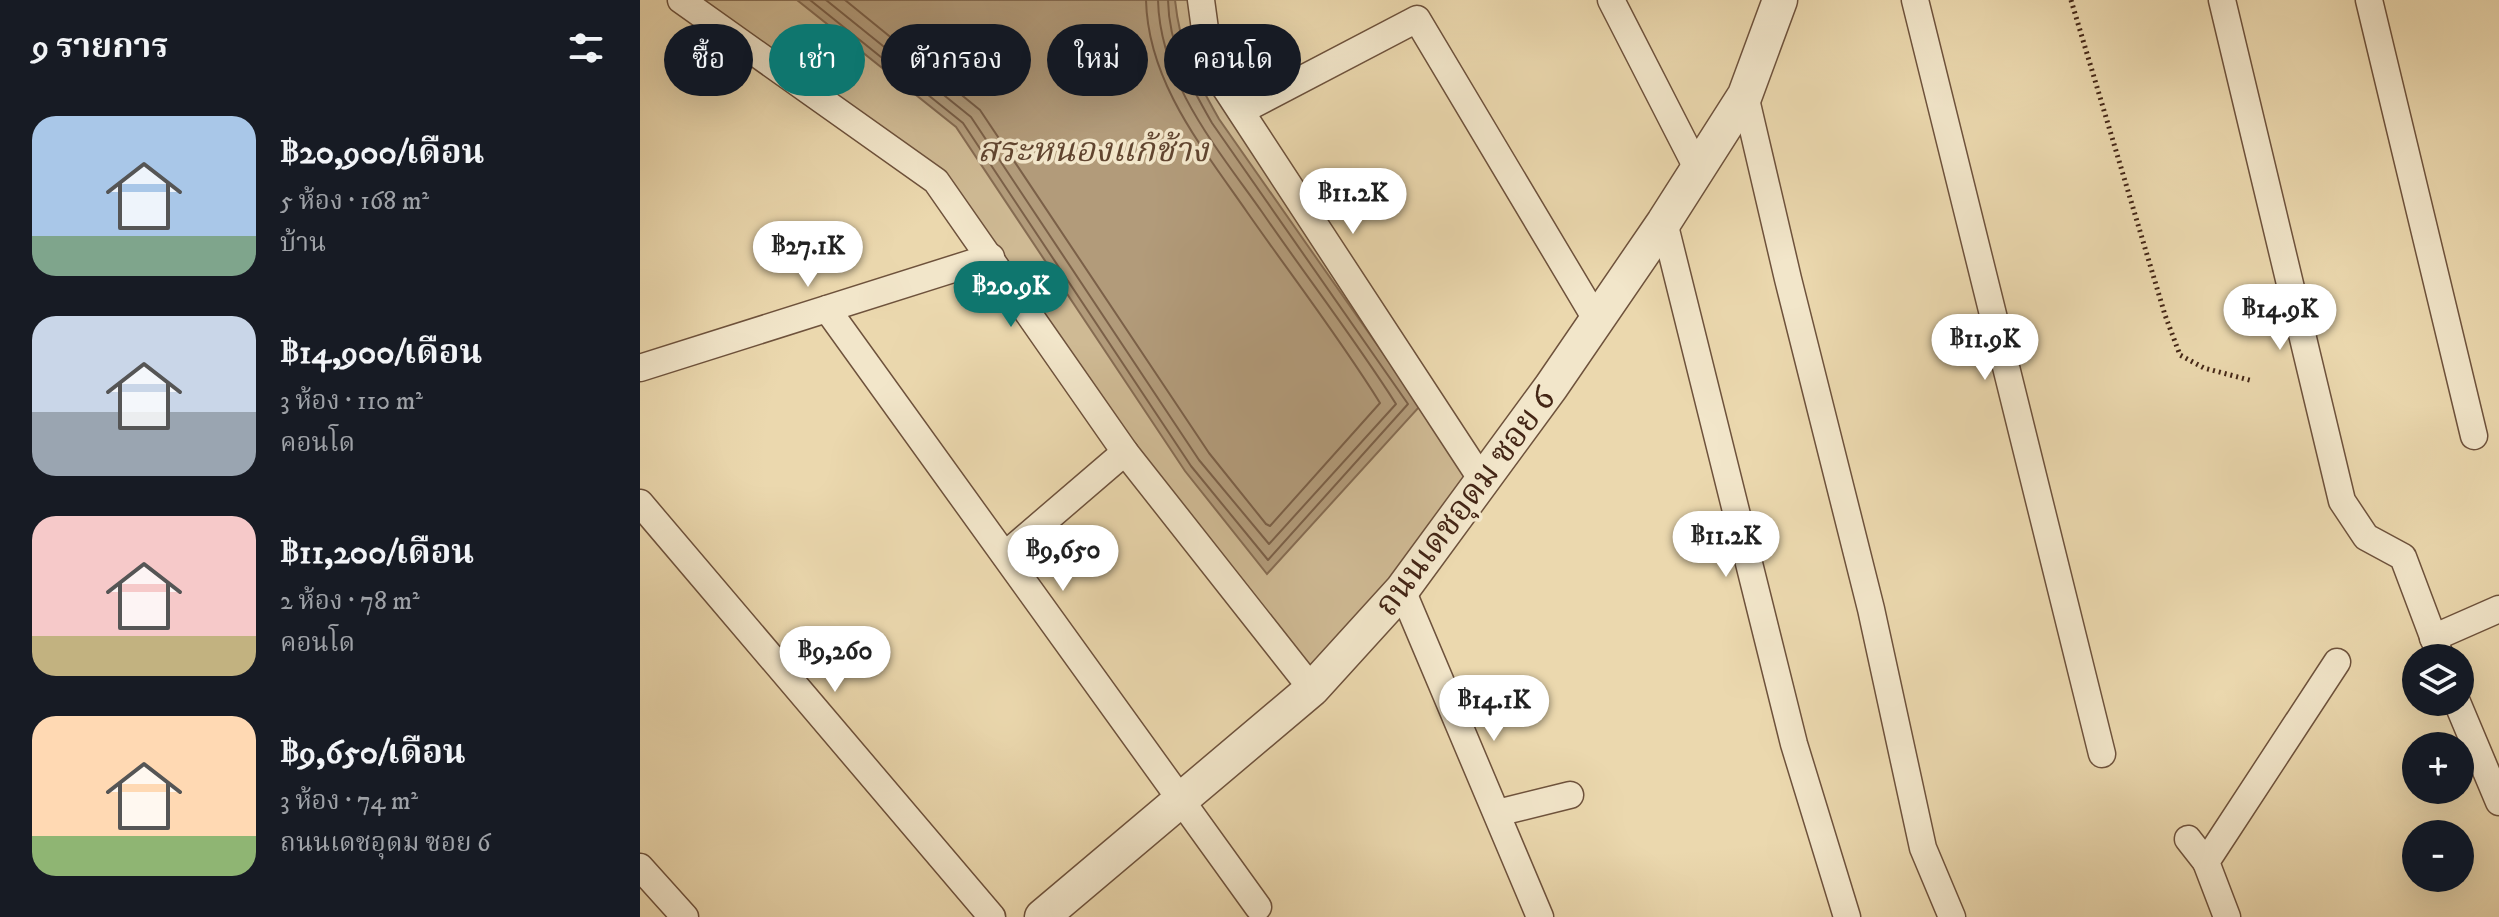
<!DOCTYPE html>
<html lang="th">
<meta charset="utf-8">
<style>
body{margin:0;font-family:"IM FELL DW Pica","Noto Serif Thai",serif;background:#20242c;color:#f1f3f6;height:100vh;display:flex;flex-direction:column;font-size:30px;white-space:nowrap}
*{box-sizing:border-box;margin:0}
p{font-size:26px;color:#9ea1a6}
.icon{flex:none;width:44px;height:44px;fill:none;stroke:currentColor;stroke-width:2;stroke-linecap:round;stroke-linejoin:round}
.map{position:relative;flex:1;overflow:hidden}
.details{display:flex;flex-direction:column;background:#171b24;width:640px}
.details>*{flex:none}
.hud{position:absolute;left:24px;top:24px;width:760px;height:72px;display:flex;gap:16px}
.buttons{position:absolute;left:1762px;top:644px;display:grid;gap:16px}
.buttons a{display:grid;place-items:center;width:72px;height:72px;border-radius:50%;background:#171b24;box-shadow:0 8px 32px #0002;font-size:40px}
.price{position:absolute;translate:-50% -68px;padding:0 18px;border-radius:28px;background:#fff;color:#222;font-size:26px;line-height:52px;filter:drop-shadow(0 2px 4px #0008)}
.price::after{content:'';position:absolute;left:50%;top:48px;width:24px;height:18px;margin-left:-12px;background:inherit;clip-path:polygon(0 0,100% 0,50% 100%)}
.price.selected{background:#0f766e;color:#fff}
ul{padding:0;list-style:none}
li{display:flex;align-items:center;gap:24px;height:200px;padding:0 32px}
li span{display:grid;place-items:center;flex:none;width:224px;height:160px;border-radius:24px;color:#555}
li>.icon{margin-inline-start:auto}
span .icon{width:96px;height:96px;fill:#fffc;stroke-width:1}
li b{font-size:34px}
h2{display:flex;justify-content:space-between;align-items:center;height:96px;padding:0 32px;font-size:34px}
.chip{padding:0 28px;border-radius:36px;background:#171b24;box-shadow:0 8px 32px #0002;font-size:28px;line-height:72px}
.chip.selected{background:#0f766e;color:#fff}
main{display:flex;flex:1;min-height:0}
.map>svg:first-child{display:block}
.green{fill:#cfba94;stroke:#8a7055;stroke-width:2}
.water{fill:#b29b7a;stroke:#866c52;stroke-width:2}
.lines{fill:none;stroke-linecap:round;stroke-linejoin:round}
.shore{stroke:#7b6048;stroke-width:2}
.minor-casing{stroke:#6e523c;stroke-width:29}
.tertiary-casing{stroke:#6e523c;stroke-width:37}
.path{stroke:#442616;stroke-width:5;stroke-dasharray:2 4;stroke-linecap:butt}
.minor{stroke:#f2e6ca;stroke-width:26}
.tertiary{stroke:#f2e6ca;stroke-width:34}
.labels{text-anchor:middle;stroke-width:7;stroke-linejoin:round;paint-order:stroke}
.park-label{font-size:34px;font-style:italic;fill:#60442f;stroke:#f2e6ca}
.street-label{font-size:34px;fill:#442616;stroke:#f2e6ca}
</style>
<main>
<section class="details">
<h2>9 รายการ<svg class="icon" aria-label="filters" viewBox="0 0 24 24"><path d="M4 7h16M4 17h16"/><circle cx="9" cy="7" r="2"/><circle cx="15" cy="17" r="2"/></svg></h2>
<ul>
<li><span style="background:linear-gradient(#a9c7e8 75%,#7fa58c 0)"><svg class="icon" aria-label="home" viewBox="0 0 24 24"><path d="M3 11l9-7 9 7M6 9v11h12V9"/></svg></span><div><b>฿20,900/เดือน</b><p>5 ห้อง · 168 m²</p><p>บ้าน</p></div></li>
<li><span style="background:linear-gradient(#c9d6e8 60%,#9aa5b1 0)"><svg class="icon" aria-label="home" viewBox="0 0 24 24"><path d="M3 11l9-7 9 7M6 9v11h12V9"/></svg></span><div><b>฿14,900/เดือน</b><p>3 ห้อง · 110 m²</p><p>คอนโด</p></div></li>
<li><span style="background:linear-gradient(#f6c9c9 75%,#c2b280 0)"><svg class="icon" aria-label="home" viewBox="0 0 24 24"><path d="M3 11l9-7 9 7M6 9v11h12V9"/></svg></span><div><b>฿11,200/เดือน</b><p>2 ห้อง · 78 m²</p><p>คอนโด</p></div></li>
<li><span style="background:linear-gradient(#ffd9b3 75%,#8fb573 0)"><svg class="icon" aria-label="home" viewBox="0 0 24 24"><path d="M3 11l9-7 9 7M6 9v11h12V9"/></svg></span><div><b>฿9,650/เดือน</b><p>3 ห้อง · 74 m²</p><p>ถนนเดชอุดม ซอย 6</p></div></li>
</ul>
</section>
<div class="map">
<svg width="1859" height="917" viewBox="0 0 1859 917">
<rect width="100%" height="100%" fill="#ebd8ae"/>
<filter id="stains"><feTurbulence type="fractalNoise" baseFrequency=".0025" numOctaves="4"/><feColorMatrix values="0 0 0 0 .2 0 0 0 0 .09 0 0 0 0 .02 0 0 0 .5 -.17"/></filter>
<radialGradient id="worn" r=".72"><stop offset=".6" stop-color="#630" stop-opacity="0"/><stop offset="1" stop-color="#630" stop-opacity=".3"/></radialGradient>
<path class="green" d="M41,0H567L586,89L842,480L672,689L296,181Z"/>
<path class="water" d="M157,0H535C540,49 555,77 579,119L780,406L627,574L545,471L316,127Z"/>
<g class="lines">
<g class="shore">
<path d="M170,0L323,123L551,466L628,560L768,404L572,123C549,83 529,47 528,0"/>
<path d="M186,0L331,117L559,460L629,544L756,404C714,338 666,276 622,212C577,148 520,82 518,0"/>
<path d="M205,0L340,110L569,453L626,524L630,526L740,403C699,337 651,275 607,212C562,147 508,82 506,0"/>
</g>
<g class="minor-casing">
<g id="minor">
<path d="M41,0L296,181L485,452L672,689"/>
<path d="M561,0L567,44L586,89L842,480"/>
<path d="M971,0L1057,168"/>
<path d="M1275,0L1462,754"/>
<path d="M1582,0L1702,501L1726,537L1763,557L1801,658"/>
<path d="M1729,0L1834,436"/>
<path d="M1105,95L1148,279L1231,609L1283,848L1312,917"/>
<path d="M601,111L777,19L956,319"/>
<path d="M1024,222L1154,744L1207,917"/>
<path d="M187,309L618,907"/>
<path d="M0,368L351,257"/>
<path d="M0,503L352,917"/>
<path d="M365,555L485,452"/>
<path d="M762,590L900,917"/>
<path d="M1793,638L1859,609"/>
<path d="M1817,702L1859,802"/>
<path d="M857,813L930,795"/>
<path d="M1548,839L1566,862"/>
<path d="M0,867L45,917"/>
<path d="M1587,917L1566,862L1697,662"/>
</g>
</g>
<g class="tertiary-casing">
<path id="tertiary" d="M402,917L672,689L762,590L911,387L1024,222L1105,95L1140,0"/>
</g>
<path class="path" d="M1431,0L1525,315L1540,355L1564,368L1613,381"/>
<use href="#minor" class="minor"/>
<use href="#tertiary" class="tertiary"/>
</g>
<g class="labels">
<g class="park-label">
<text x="453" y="161">สระหนองแก้ช้าง</text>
</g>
<g class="street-label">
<text transform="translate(824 501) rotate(-53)" y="12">ถนนเดชอุดม ซอย 6</text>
</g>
</g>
<rect width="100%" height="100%" filter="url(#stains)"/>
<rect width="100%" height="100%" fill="url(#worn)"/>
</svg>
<div class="buttons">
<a><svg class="icon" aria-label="layers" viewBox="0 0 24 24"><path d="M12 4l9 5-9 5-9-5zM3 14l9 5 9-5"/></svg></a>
<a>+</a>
<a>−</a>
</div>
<b class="price" style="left:713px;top:236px">฿11.2K</b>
<b class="price" style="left:168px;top:289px">฿27.1K</b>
<b class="price selected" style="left:371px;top:329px">฿20.9K</b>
<b class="price" style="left:1640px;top:352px">฿14.9K</b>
<b class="price" style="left:1345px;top:382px">฿11.9K</b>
<b class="price" style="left:1086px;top:579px">฿11.2K</b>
<b class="price" style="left:423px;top:593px">฿9,650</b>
<b class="price" style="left:195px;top:694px">฿9,260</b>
<b class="price" style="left:854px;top:743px">฿14.1K</b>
<div class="hud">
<a class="chip">ซื้อ</a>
<a class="chip selected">เช่า</a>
<a class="chip">ตัวกรอง</a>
<a class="chip">ใหม่</a>
<a class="chip">คอนโด</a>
</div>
</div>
</main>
